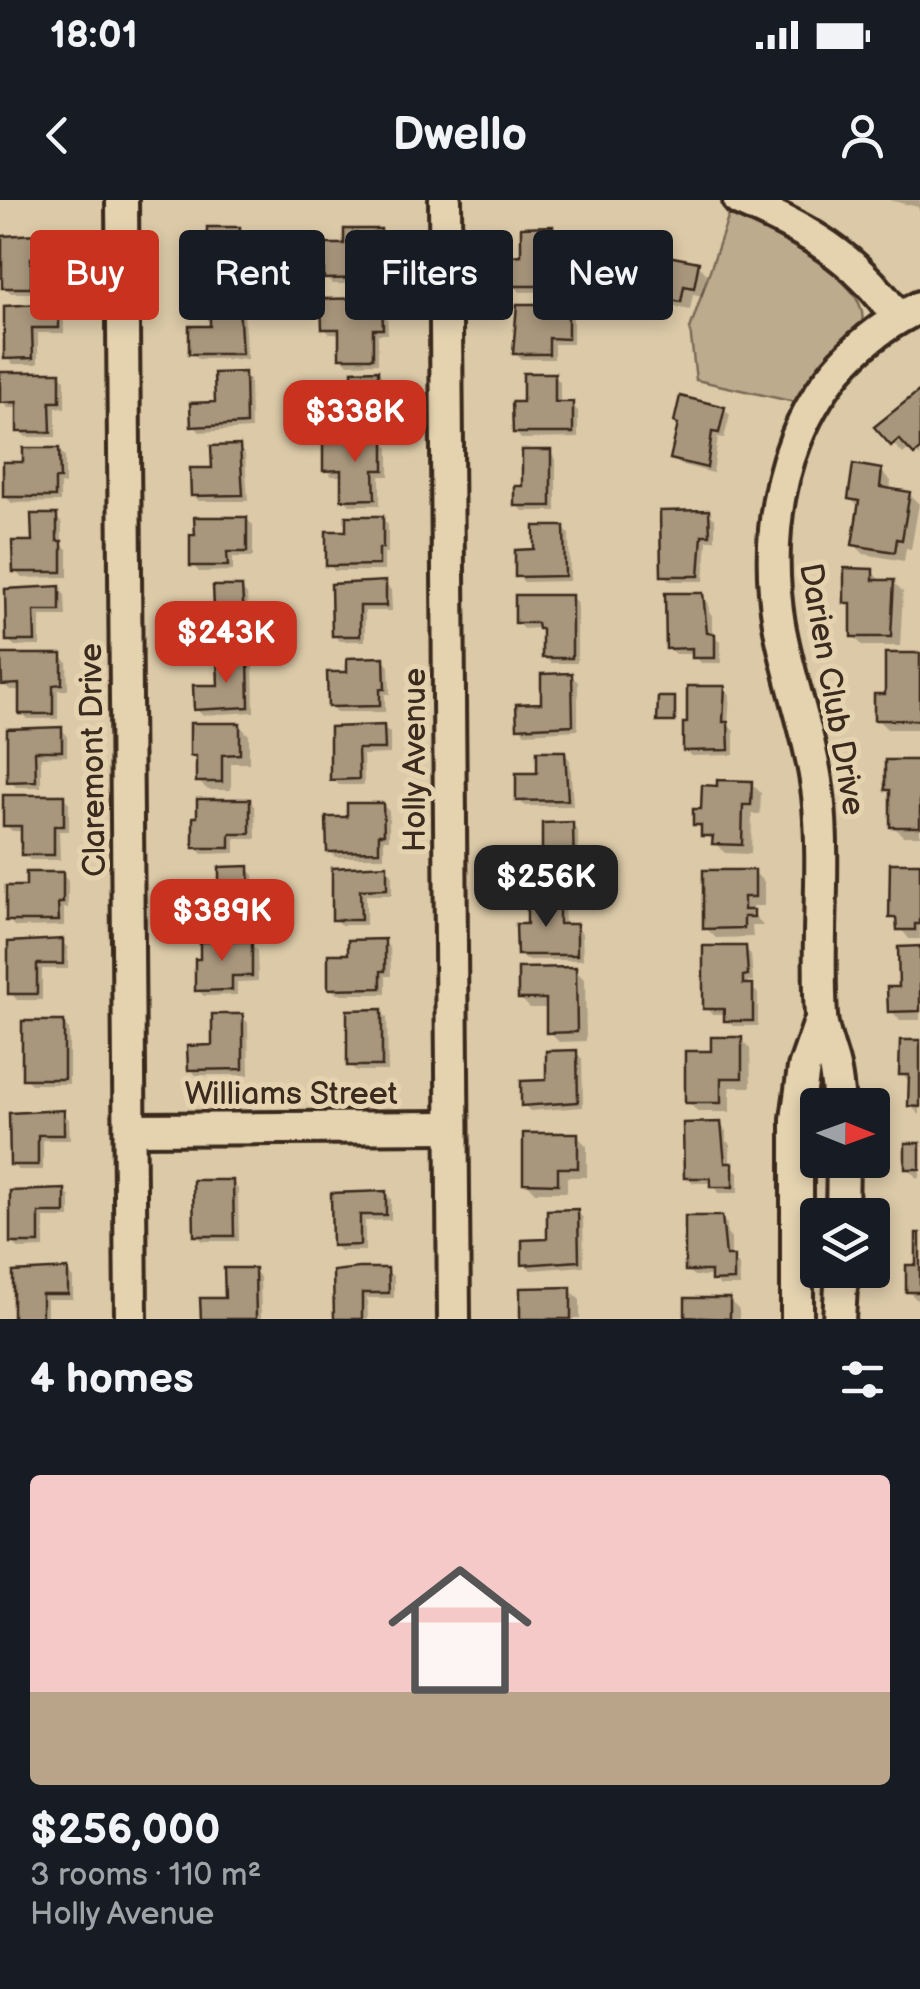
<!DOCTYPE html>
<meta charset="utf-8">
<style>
body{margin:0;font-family:"Balsamiq Sans",sans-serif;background:#20242c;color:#f1f3f6;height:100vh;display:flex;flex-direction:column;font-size:38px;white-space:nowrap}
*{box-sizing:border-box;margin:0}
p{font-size:32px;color:#9ea1a6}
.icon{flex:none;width:55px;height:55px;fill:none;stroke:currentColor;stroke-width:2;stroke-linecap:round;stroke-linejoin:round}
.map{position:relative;height:1119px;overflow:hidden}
.panel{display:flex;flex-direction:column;background:#171b24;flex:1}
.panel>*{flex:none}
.guide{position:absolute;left:30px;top:30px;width:860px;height:90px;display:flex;gap:20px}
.needle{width:65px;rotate:91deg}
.controls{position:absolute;left:800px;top:888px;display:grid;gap:20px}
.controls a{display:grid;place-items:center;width:90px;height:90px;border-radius:10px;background:#171b24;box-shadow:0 5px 15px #0003;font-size:50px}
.price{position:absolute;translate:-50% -85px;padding:0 22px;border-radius:20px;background:#c8321e;color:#fff;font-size:32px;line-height:65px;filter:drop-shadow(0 2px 5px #0008)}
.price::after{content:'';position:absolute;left:50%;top:60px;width:30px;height:22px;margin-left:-15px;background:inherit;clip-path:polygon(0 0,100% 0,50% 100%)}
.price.selected{background:#222;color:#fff}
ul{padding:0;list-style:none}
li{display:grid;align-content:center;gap:20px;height:530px;padding:0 30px}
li+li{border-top:2px solid #363941}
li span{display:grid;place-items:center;height:310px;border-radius:10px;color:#555}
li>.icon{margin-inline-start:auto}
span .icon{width:180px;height:180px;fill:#fffc;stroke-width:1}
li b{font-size:42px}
h2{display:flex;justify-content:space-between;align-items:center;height:120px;padding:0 30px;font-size:42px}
.tag{padding:0 35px;border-radius:10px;background:#171b24;box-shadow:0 5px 15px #0003;font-size:35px;line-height:90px}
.tag.selected{background:#c8321e;color:#fff}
.status{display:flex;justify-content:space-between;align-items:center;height:70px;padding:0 50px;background:#171b24;direction:ltr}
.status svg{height:28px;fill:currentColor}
header{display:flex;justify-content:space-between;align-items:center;height:130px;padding:0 30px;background:#171b24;font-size:45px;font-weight:800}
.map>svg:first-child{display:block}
.green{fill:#bdab8e;stroke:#7c6a56;stroke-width:2.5}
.shadow{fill:#0003}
.building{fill:#a9977d;stroke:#3b2a1e;stroke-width:2.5}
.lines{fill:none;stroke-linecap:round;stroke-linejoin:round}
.minor-casing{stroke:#3b2a1e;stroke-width:38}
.minor{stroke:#e5d3b0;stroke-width:30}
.labels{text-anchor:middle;stroke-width:10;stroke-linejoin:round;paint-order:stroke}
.street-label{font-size:32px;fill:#3b2a1e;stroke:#e5d3b0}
</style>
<div class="status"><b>18:01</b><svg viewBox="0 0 49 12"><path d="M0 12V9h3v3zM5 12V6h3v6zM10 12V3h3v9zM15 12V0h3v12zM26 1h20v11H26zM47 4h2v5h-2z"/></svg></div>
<header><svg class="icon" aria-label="back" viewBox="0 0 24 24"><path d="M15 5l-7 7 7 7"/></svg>Dwello<svg class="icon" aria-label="person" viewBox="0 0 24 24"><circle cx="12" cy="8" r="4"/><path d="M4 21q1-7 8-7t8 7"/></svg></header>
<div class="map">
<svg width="920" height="1119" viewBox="0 0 920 1119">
<rect width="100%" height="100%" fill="#dbc9a7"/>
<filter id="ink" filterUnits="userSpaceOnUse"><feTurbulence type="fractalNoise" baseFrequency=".01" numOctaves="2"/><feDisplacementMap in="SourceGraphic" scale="20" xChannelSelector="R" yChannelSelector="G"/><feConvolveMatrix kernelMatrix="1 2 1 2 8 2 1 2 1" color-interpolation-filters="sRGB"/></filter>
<g filter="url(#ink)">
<path class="green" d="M729,15C763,28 871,79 862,123L815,173L799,203L696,180L690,129Z"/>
<g class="shadow">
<path d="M889,0H920V13L918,7Z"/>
<path d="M239,29L245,36L246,59H257L264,65V92L197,95L191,88L209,59Z"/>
<path d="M552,29L559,35V58L571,57L577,64V91L520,92L514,85L524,58Z"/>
<path d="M380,32L386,38L387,66H382V84H333L327,78Z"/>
<path d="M56,35L62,42V63H36V93H11L5,87L4,38Z"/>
<path d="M697,64L707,74L703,96L693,94L690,110L634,99L624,89Z"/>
<path d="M381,100L387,107L388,134H378V163L348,164L342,157V134H330L324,128Z"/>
<path d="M58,106L64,112V133H38V164H13L7,158L6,109Z"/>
<path d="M238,106L244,112L247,159H198L192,153Z"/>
<path d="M567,106L573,113V144H554V159H521L515,153Z"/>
<path d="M377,173L384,179V200L390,206V233L337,234L331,228Z"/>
<path d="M59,174L65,180V208H56V237H26L20,231L19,208H8L2,202Z"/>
<path d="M244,175L250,181L251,229L200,232L194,226Z"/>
<path d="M554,176L560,182V205H572L578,211V238L521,239L515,232L525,205Z"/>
<path d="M920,194V257L911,247L903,254L877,227Z"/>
<path d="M724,209L730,215L724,238L718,237L713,273L679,264L673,258Z"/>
<path d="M383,242L389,248V276H380V305H350L344,299L343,276H332L326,270Z"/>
<path d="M239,248L245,254L248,301H199L193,294Z"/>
<path d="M58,250L65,256V285L60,284V302L12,303L5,296L25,265Z"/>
<path d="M550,253L556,259V311H523L517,305L524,288Z"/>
<path d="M881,271L891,281L890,291L909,294L919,304L911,349L906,348L904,361L864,354L854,344L860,308L850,298Z"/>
<path d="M708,313L715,319V340H707L704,381H670L664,375Z"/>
<path d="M56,317L62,323V345L68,350V377L22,378L15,371Z"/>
<path d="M246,319L253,325V357H233V371L199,372L193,365Z"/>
<path d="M382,319L388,325V353H384V371H335L329,365L349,333Z"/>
<path d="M563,328L569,334L570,381L524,382L518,376Z"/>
<path d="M871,371L882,382H893L903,392L900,446H863L853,436L854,409L847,402Z"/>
<path d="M385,384L391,390L392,411H365V441H340L334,435V386Z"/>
<path d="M241,388L247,395L250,441H202L195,435Z"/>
<path d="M59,389L65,395L66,416H40V446H15L8,440V391Z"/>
<path d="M702,395L708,402L709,412L712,415V436L720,442L721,463H701L694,454H675L669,448Z"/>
<path d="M571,397L577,403V463H551L545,457V433L540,428L523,429L517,422Z"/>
<path d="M920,455V529H887L877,519L887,497Z"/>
<path d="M61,456L67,462L68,490H58V519H28L22,513L21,490H10L4,484Z"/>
<path d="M247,457L253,464L254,512L202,515L196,509Z"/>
<path d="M383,460L389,466L390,494H385V512H336L330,506L350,474Z"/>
<path d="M571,476L578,482V530L525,533L519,527Z"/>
<path d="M724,488L730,495L728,525L734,531V555L692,556L686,550Z"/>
<path d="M239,525L249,535V563H231V590H208L198,581V560L193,555Z"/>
<path d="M383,527L390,533V554L363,555L364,585H339L333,579L332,530Z"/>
<path d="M61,529L67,535V556L41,557V587H16L10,580L9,532Z"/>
<path d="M564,553L570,560L573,606H525L519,600Z"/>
<path d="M920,562V636H903L893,626V594L887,589Z"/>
<path d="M751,583L761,593L760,614H752L751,654L725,653L695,623Z"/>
<path d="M63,597L69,603V631H59L60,660H30L23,654V631H12L6,625Z"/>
<path d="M249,601L255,607L256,639H235V653L202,654L196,647L200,619Z"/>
<path d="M382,605L389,611V639H384V657H336L329,651L349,619Z"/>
<path d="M572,625L578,631L579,679L526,683L520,677Z"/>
<path d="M920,666V739H909L892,717Z"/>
<path d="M386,667L392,674V695H366V725H341L334,719V670Z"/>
<path d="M248,669L254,675L255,723L204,726L198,720Z"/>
<path d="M754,672L764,682V706H753V713L763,726H752L753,737L716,738L706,728Z"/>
<path d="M62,674L68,681V708H64V726L15,727L9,720Z"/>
<path d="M558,697L564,704L565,726H576L582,733L583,760H525L519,754L529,726Z"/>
<path d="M62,742L68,748V769H42V800H17L11,793L10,745Z"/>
<path d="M384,742L390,748L391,776H386V794H337L331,788L351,756Z"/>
<path d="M251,744L257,750L258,781L237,782V795L204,796L198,790Z"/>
<path d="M745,748L751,755L753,781H748V786L758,793V826H733L727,820V814H712L706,808Z"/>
<path d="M920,749V820H900L890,810Z"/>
<path d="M575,770L585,780L586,841L559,842L549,832L548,808H530L520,798Z"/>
<path d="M381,812L387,818L388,871H356L350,865Z"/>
<path d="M242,816L248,823L249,875H196L190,869L215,848Z"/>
<path d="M63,823L69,830V884H31L25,878Z"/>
<path d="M741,839L750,849L751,887H730V912H698L688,902L713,853Z"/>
<path d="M920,843V915L911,906V884L902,874Z"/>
<path d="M576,853L582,859L583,907L530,911L524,905Z"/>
<path d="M63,913L69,919L70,940H43V970H18L12,964V915Z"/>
<path d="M720,925L726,931V941L730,944V966L738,972V993H718L712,983H693L687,977Z"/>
<path d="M577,936L587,946V977H567V992H535L526,982Z"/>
<path d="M920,946V978H917L907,968Z"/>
<path d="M232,982L238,989L239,1041H203L196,1035Z"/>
<path d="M64,991L70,997V1018H44V1048L19,1049L13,1042V993Z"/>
<path d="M385,993L391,999V1020L365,1021V1051H340L334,1045V996Z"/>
<path d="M577,1012L583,1018L584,1066L531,1070L525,1064Z"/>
<path d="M721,1018L727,1024V1034L731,1038V1059L739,1065L740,1086H720L713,1076H694L687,1070Z"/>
<path d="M920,1035V1101H918L908,1091L918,1067Z"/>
<path d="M254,1070L260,1077L261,1119H203L228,1100Z"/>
<path d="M387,1071L394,1077V1098H367L368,1119H336V1073Z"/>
<path d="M67,1072L73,1078V1099H47V1119H16L15,1074Z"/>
<path d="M570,1090L580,1100V1119H523Z"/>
<path d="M729,1100L739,1110V1119H690L687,1116Z"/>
</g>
<g class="building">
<path d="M553,26V55H572V86H511V56L521,55V27Z"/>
<path d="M207,27H240V56H258V87L188,89V62H196V56H207Z"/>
<path d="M344,29H381V61H377V78L324,79V44H344Z"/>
<path d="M57,33V57L31,58V88H2V36Z"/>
<path d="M642,51L699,62L694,88L684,86L681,102L621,90L628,55L641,57Z"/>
<path d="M382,98L383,129H373V158H339V129H322L321,99Z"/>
<path d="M59,103V128H32L33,158L4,159V106Z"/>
<path d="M210,104H239L242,154H189V126H210Z"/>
<path d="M517,104H568V139L549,138V154H513Z"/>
<path d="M378,170L379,197H385V228L328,229V198L353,197L352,171Z"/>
<path d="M0,172H60V202H50L51,232H17V202L0,203Z"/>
<path d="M245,172L246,224L191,227L190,203L215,202L214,173Z"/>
<path d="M523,173H555V202H573V233H513L512,202H523Z"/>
<path d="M920,190V250L914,255L899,239L891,246L874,227Z"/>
<path d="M680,196L725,207L719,233L712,232L707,268L670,259L678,224L674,222Z"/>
<path d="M384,239V270H374L375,299L341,300V270L323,271V240Z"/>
<path d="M240,245L243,295L191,296L190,268H212L211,246Z"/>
<path d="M23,248H59L60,279H55V297H3V262H23Z"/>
<path d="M522,250H551V306H514V286H522Z"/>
<path d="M853,264L882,269L880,287L910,292L902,340L897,339L895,352L852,345L859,301L848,299Z"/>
<path d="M709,310L710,335H702L699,376H661L660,311Z"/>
<path d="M31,314H57V341H62V372H13L12,341H32Z"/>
<path d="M346,316H383V348H379V365L326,366V331H346Z"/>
<path d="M194,317H247V352H227L228,366H190V335H195Z"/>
<path d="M534,326H564L565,376L515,377V350L534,349Z"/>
<path d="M844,368L873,369V380H894L891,437H851V403H844Z"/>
<path d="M386,381V406H360V436H332L331,384Z"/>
<path d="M60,386V411H34L35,441H6L5,389Z"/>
<path d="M213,386H242L245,436H193V408H214Z"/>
<path d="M665,393H703L707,433L715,434V458H692V448L666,449Z"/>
<path d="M515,395H572V458H542V429H538L537,423H515Z"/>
<path d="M885,453H920V520H874V494H885Z"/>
<path d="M1,454H62V484L53,485V514H19V484L2,485Z"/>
<path d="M217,455H248L249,507L194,510L193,485H218Z"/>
<path d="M384,457L385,489H380V506L328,507L327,472H347V458Z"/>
<path d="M572,473L573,525L517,528L516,504L541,503V474Z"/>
<path d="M687,486H725L723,522H728L729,550L683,551V523H687Z"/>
<path d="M658,497H675V522H657Z"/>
<path d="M190,523H240V554L222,555V582H196V556H190Z"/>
<path d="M384,525L385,549H358L359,579L330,580V527Z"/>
<path d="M62,527V551H35L36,581L7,582V529Z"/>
<path d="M537,551H565L568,600L516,601V573H537Z"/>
<path d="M885,560H920V627H890V590H885Z"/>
<path d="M717,580L752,581L751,605H743L742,645L712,644L713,636H701V625H693V609H701L702,585L717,586Z"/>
<path d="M3,595H64V626H54V655H21V626H3Z"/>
<path d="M197,599H250V634H230V648H193V617H197Z"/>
<path d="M347,603H383L384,634H379V651L327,652L326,617H347Z"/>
<path d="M573,622L574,674L517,678V653H542V623Z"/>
<path d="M890,663H920V724H915V730H897L896,718H889Z"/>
<path d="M387,665V689L360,690L361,720H332V668Z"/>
<path d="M249,666L250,718L195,721V697L219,696V667Z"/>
<path d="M703,670H755V697H744V710H754V717H744V728L703,729Z"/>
<path d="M26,672H63V703H58L59,721H6V686H26Z"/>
<path d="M527,695H559V724H577V755H517L516,724H527Z"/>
<path d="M63,739V764H37V794H8V742Z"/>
<path d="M385,739V771H381V788L328,789V754H348V740Z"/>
<path d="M252,741V776H232V790L195,791V759H200V742Z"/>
<path d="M703,746H746L748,775L743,776V784H753V821H724V809H703Z"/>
<path d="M920,746V811L888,812L887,787H899L898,747Z"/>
<path d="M576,767L577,832L546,833V799H518V768Z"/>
<path d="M382,809V866H347V810Z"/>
<path d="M212,814H243V869L188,870L187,846L212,845Z"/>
<rect x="22" y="821" width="42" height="58"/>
<path d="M711,837H742V878H721V903H685V851H711Z"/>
<path d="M900,840H920V907L908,906L909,875H899Z"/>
<path d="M577,850L578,902L521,906V881L546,880V851Z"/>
<path d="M64,910V935H38V965H10L9,913Z"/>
<path d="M721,922L725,963H733V987H710V978H684L683,923Z"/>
<path d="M523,933H578V968H558V984L523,983Z"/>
<rect x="905" y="943" width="15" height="26"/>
<path d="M193,980H233L234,1036H194Z"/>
<path d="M65,989V1013H39V1043H10V991Z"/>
<path d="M386,991V1015H360V1045L332,1046L331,993Z"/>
<path d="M578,1009L579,1061L522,1065V1040L547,1039V1010Z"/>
<path d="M685,1016H722L726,1056H734V1080L711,1081V1071H685Z"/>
<path d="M916,1033H920V1092H906V1065H916Z"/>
<path d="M224,1068H255L256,1119H201L200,1098H225Z"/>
<path d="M359,1068H388L389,1093H362V1119H334L333,1071Z"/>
<path d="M68,1069V1094H42V1119H13V1072Z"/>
<path d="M571,1087V1119H520V1088Z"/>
<path d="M685,1098H730V1119L685,1117Z"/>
</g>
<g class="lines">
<g class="minor-casing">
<g id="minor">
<path d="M122,0L131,1119"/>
<path d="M445,0L454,1119"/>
<path d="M739,0C806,29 855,56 898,118"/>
<path d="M839,905C838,892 837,880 834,867C830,850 822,833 821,816C816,742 826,668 818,595C811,536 789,481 779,424C758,298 798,164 920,107"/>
<path d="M131,929L452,927"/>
<path d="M842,1015L843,960"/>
<path d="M797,1119V919L804,868L821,819"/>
<path d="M839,1119L842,1070"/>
</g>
</g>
<use href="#minor" class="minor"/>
</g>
</g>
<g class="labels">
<g class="street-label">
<text transform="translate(833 489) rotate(80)" y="11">Darien Club Drive</text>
<text transform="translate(92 560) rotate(-91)" y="11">Claremont Drive</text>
<text transform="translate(414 560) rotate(-90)" y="11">Holly Avenue</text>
<text x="291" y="904">Williams Street</text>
</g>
</g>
</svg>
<div class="controls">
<a><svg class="needle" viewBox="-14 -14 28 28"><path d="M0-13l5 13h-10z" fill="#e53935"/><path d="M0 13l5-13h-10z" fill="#9ea1a6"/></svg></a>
<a><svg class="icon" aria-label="layers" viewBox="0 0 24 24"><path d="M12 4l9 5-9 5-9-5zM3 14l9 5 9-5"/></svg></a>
</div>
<b class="price" style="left:355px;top:265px">$338K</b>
<b class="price" style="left:226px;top:486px">$243K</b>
<b class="price selected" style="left:546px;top:730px">$256K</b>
<b class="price" style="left:222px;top:764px">$389K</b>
<div class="guide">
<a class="tag selected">Buy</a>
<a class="tag">Rent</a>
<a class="tag">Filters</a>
<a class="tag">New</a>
</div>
</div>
<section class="panel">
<h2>4 homes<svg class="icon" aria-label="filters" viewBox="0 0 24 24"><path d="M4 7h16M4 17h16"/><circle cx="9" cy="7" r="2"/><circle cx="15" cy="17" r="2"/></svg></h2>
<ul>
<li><span style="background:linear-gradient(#f6c9c9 70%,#b9a48a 0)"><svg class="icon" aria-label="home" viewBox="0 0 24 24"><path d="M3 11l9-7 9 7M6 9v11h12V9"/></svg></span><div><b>$256,000</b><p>3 rooms · 110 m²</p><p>Holly Avenue</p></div></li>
</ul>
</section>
